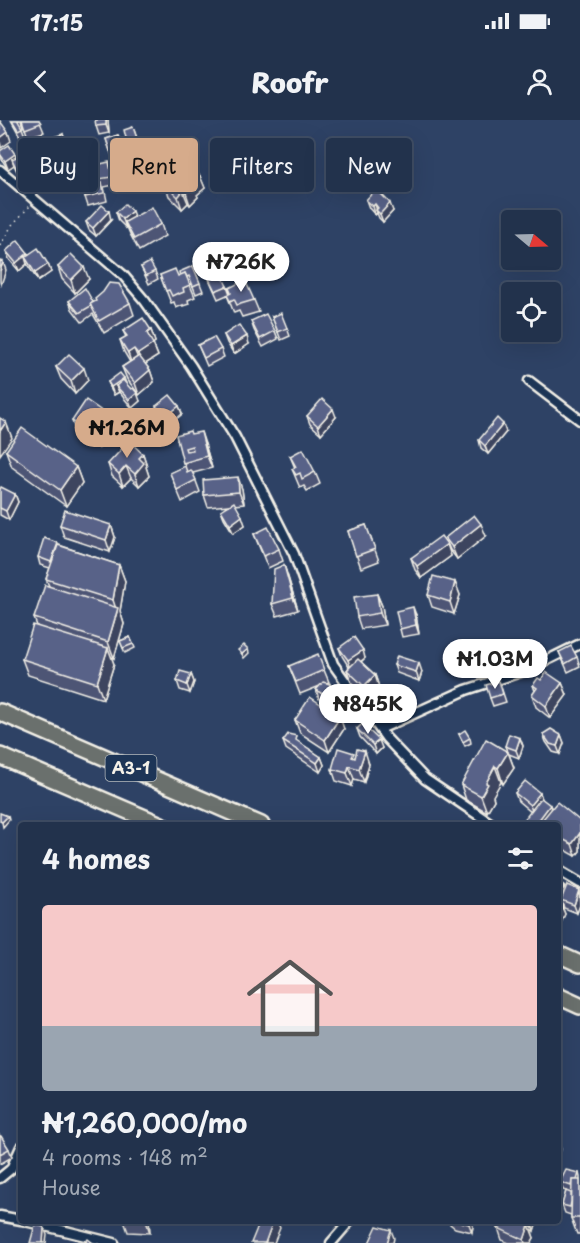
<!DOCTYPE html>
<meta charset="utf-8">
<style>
body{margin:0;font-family:"Playpen Sans",sans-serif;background:#2e3e56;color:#f1f3f6;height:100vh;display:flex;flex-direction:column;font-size:22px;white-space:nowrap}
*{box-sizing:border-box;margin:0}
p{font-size:20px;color:#a2aab5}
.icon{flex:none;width:33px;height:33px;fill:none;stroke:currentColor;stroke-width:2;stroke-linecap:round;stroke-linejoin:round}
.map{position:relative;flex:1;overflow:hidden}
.drawer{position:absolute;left:18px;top:702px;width:543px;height:402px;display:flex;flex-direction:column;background:#22324c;border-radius:6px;box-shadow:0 6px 24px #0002,0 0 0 2px #3f4d64}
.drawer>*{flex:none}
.guide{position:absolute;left:18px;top:18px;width:544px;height:54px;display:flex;gap:12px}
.needle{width:39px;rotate:109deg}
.buttons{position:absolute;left:501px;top:90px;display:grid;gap:12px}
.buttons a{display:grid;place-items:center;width:60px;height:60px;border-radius:6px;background:#22324c;box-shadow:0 6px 24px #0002,0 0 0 2px #3f4d64;font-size:30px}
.price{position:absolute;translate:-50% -51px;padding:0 14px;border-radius:21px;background:#fff;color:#222;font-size:20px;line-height:39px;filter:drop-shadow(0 2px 3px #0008)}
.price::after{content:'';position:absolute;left:50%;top:36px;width:18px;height:14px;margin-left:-9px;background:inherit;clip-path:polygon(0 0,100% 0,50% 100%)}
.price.active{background:#d6ab8b;color:#111}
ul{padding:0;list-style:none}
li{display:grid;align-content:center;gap:12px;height:318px;padding:0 24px}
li+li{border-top:2px solid #3f4d64}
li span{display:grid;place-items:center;height:186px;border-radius:6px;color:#555}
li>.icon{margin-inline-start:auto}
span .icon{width:108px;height:108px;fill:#fffc;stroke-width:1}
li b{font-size:26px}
h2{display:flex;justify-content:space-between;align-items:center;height:72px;padding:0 24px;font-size:26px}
.tag{padding:0 21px;border-radius:6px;background:#22324c;box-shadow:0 6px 24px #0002,0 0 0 2px #3f4d64;font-size:21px;line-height:54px}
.tag.active{background:#d6ab8b;color:#111}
.status{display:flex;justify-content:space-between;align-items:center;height:42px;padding:0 30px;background:#22324c;direction:ltr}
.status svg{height:16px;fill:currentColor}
header{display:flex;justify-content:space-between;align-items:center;height:78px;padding:0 24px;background:#22324c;font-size:27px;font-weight:800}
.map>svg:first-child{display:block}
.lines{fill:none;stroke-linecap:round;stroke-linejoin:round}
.street-casing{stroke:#f4f1e8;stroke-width:13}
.highway-casing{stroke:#f4f1e8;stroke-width:20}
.path{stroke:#f4f1e8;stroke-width:1.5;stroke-dasharray:1.5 4.5;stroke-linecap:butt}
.street{stroke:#1d3557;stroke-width:8}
.highway{stroke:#6b706d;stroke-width:15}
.wall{fill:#4d5475;stroke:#f4f1e8;stroke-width:1.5}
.shaded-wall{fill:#3e455f;stroke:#f4f1e8;stroke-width:1.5}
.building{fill:#596288;stroke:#f4f1e8;stroke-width:1.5;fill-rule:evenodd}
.labels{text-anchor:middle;stroke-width:5;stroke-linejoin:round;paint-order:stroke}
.shield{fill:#1d3557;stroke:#b4b9bc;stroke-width:1.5}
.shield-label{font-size:16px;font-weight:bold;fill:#f4f1e8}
</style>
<div class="status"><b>17:15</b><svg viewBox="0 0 49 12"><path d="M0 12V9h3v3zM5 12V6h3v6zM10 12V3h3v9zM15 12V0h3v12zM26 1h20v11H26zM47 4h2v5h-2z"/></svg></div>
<header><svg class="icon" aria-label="back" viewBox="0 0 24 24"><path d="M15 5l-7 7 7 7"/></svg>Roofr<svg class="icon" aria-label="person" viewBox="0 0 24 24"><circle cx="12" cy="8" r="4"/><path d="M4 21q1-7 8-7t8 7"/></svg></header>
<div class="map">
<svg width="580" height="1123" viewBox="0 0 580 1123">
<rect width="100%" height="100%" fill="#2e4265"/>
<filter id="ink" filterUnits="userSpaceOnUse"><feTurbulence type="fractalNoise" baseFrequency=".0167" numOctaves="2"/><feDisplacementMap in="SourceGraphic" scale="12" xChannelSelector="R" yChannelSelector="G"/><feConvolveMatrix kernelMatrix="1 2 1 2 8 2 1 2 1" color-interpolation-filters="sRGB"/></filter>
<g filter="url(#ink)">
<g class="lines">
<g class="street-casing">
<g id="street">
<path d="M0,50L123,155L145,181L191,246L235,317L294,434L333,544L386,618L425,659L493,705"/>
<path d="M529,261L580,300"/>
<path d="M380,609L466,570L527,550L580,524"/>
<path d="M558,750L580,763"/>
<path d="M0,1058L11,1049L21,1027"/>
<path d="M0,1096L21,1100"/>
<path d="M25,1101L114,1123"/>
<path d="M331,1123L350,1101"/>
</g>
</g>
<g class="highway-casing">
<g id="highway">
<path d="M0,592L261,705"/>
<path d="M0,636L161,705"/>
<path d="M558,834L580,844"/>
<path d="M558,876L580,886"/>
</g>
</g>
<path class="path" d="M0,126L12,105L30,86"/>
<use href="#street" class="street"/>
<use href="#highway" class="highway"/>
</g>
<g class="wall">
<path d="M11,0H21L23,7L22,8L25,16L21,18Z"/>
<path d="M22,0H39L44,12L28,17Z"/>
<path d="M108,0L109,13L99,15L96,6Z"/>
<path d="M133,7L142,33L130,36L125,23L127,22Z"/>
<path d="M63,14L71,38L51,44L48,36Z"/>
<path d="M118,15L125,35L113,39L106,19Z"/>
<path d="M29,29L48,44L46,52L42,50L44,54L37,67L26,61L25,59L22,62L14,45L8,49L2,40L0,35V31L16,37L30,39L35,42Z"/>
<path d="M87,44L90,52L67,66L60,55L58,47Z"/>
<path d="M112,50L114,65L104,67L107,81L88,86L85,77L87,66L93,60L95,64L100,62L99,59Z"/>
<path d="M200,56L205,68L197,75L198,77L190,85L188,83L182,89L169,76L165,64Z"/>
<path d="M366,80L393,91L383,102L379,98L377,93L375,95L369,88Z"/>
<path d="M116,92L161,104L165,116L139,131L130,114L127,107L126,108L119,101Z"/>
<path d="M111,100L96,116L89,110L86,102Z"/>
<path d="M6,131L28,133L29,134L48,144L51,152L38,161L27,144L19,151L9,139Z"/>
<path d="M193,146L203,171L196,174L192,164L190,165L195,177L188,180L189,184L183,186V185L176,188L174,182L171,183L160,155L178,156Z"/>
<path d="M58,147L89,159L75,173L62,159Z"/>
<path d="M141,147L155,151L158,159L149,164Z"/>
<path d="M204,148L227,166L230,174L231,173L229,168L254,180L259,192L242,197L239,191L234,193L227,175L218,179Z"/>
<path d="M69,181L93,182L130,183L134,195L104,213L93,194L82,202L72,189Z"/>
<path d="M272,197L287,208L290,216L281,220Z"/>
<path d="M251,201L275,211L278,219L263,227L254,210Z"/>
<path d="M151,210L155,222L153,223L158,236L145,244L150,250L154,262L139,275L127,259L122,247L130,242L124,232L120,220L126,217L123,211Z"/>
<path d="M224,215L249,224L234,234L227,223Z"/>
<path d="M198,225L221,229L224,237L207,246Z"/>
<path d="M56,247L88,260L75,274L61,259Z"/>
<path d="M108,262L126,264L140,281L132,288L119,272L114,275L111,270Z"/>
<path d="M156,286H179L182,294L168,306L159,294Z"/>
<path d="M103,292L108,304L104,310L106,317L99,328L76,313L72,301Z"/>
<path d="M307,296L336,297L321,314L310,304Z"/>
<path d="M147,300L167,315L160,321L150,308Z"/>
<path d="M506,312L488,334L481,328L479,320Z"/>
<path d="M192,314L205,324L212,348L193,353L200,372L182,382L170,353L185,346L176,315Z"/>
<path d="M6,331L76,347L82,363L66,386L12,347Z"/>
<path d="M143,334L147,346L146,347L149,356L139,366L131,358L123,366L112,356L108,344Z"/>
<path d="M290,336L315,352L320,364L307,371L304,366L300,368L292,349L295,348Z"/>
<path d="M0,369L15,374L18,382L9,400L0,395Z"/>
<path d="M242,369L244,384L235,385L245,405L233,413L224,398L221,390L228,385L208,387L204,375Z"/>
<path d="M60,405H111L115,417L110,432L64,417Z"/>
<path d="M366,405L379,441L361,448L348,411Z"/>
<path d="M254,414L279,429L283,441L268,448Z"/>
<path d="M486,416L457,439L450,430L445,418Z"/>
<path d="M447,424L451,436L421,458L415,450L411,438Z"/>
<path d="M59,425L119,445L125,461L120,491L124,504L114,538L111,537L114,544L103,579L28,555L22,539L37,506L34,498L49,466L46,459L50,448L40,445L38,437Z"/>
<path d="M284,445L298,490L277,496L272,484Z"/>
<path d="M455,462L460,475L454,494L432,487L428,475Z"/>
<path d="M377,474L382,486L385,505L361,509L357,497Z"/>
<path d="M416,495L419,514L402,517L400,509Z"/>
<path d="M130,517L135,528L125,533L120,521Z"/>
<path d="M339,528L365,538L361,542L375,555L379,567L377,569L391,579L394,587L386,598L369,586L366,578L367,577L351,562L347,550L349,547L342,536Z"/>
<path d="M559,532L577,537L580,546L568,552Z"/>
<path d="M394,545L422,552L419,561L397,553Z"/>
<path d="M289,546L324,550L329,562L326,563L330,564L333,572L330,585L319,579L316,570L320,566L300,574Z"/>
<path d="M191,554L194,562L190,573L180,570L177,561Z"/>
<path d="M541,560L562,563L567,575L550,598L536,587L532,575L535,571L533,565Z"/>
<path d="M499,561L506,582L493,586L490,578Z"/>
<path d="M295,600L344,609L329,632L300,613Z"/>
<path d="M357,609L382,628L376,634L360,617Z"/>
<path d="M459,614L470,618L471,623L465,626Z"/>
<path d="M543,614L561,615L564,623L560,634L553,632L546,622Z"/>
<path d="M520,618L523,626L519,638L509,634L514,648L503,664L501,662L493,676L494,680L487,692L466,680L461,665L507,631L505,626Z"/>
<path d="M283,621L300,623L321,637L324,645L320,652L286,629Z"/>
<path d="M355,637L369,644L364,662L354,659L352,666L336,661L332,649Z"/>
<path d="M515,673H540L542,679L552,688L580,701V731L576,736L558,726V705L531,692L518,681Z"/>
<path d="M558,763L565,769L579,770L580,772V785L577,793L564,788L563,785L562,786L565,794L558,809Z"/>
<path d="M0,1016L9,1029L12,1037L0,1044Z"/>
<path d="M579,1053L580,1057V1114H577L571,1098V1095L565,1093L562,1085L566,1071L563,1070L560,1062Z"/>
<path d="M124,1101H149L150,1113L128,1112Z"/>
<path d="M449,1101H471L473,1106L472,1112L455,1108L450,1104Z"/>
<path d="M529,1101H537L534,1111L531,1109L534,1118L531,1123H509L502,1120L498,1108L528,1105Z"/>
</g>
<g class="shaded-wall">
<path d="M106,0H108L109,13L106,5Z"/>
<path d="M8,12L11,21L1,28L0,18Z"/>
<path d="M15,34L18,42L12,39L14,45L8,49L5,41Z"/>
<path d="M45,36L48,44L46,52L43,44Z"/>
<path d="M109,42L112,50L114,65L112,57Z"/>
<path d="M28,43L23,52L25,59L22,62L19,54Z"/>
<path d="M41,46L44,54L37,67L34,59Z"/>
<path d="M200,56L205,68L197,75L198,77L190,85L186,73L192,64Z"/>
<path d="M183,71L188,83L182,89L178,77Z"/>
<path d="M390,83L393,91L383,102L380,94Z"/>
<path d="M375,84L377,91L376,90L377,93L375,95L373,86Z"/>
<path d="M109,91L111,100L96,116L93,108Z"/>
<path d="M132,91L135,99L125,102L127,107L126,108L123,99Z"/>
<path d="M28,133L31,141L25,137L27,144L19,151L16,143Z"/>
<path d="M3,142L6,150L1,165L0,162V151Z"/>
<path d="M48,144L51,152L38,161L35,153Z"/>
<path d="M84,147L89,159L75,173L71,160Z"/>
<path d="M151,210L155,222L151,225L147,213Z"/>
<path d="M247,216L249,224L234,234L231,226Z"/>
<path d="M153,224L158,236L142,246L138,234Z"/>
<path d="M134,229L139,241L132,245L128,233Z"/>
<path d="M84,248L88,260L75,274L71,261Z"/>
<path d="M150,250L154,262L139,275L135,263Z"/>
<path d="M124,258L127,266H116L119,272L114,275L111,267Z"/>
<path d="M137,273L140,281L132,288L129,280Z"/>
<path d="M179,286L182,294L168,306L165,297Z"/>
<path d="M333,289L336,297L321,314L318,306Z"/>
<path d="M103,292L108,304L104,310L106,317L99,328L95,316L97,301Z"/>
<path d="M6,302L12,318L0,335V311Z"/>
<path d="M503,304L506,312L488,334L485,326Z"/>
<path d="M164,307L167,315L160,321L157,312Z"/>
<path d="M201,312L205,324L212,348L207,336Z"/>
<path d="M143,334L147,346L146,347L149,356L139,366L135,354L139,338Z"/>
<path d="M126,346L131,358L123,366L119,354Z"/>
<path d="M76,347L82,363L66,386L60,370Z"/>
<path d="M238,357L242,369L244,384L239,372Z"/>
<path d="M15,374L18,382L9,400L6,391Z"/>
<path d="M242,396L245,405L233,413L230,405Z"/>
<path d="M481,404L486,416L457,439L452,427Z"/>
<path d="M111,405L115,417L110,432L106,420Z"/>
<path d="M447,424L451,436L421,458L417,446Z"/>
<path d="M119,445L125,461L120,491L124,504L114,538L108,522L117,492L113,480Z"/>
<path d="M284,445L288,457L298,490L293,478Z"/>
<path d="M455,462L460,475L454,494L450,482Z"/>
<path d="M377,474L382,486L385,505L380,493Z"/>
<path d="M413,487L416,495L419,514L416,505Z"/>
<path d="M108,528L114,544L103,579L97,563Z"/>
<path d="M248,529L249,533L244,538L242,534Z"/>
<path d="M363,530L365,538L351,549L348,540Z"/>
<path d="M419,543L422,552L419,561L416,552Z"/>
<path d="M191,554L194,562L190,573L187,565Z"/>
<path d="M375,555L379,567L368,578L364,566Z"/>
<path d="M562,563L567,575L550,598L546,586Z"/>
<path d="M330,564L333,572L330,585L327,577Z"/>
<path d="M391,579L394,587L386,598L383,590Z"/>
<path d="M340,597L344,609L329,632L325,620Z"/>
<path d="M561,615L564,623L560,634L557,626Z"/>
<path d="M520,618L523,626L519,638L516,630Z"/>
<path d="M379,620L382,628L376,634L373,625Z"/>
<path d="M365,631L369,644L364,662L359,649Z"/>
<path d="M508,632L514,648L503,664L498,648Z"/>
<path d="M321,637L324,645L320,652L317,643Z"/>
<path d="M349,646L354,659L352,666L347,653Z"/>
<path d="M495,646L501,662L493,676L494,680L487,692L481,676L486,663Z"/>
<path d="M540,673L543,682L533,694L530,685Z"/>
<path d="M550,685L555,697L549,705H535Z"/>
<path d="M8,696L9,700L3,707L2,702Z"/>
<path d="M580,713V731L576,736L572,724Z"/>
<path d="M564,766L567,774L561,780L563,785L562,787L565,794L558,809V795L562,787L559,779Z"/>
<path d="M579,770L580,785L577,793L574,785Z"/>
<path d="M558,1021L561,1029L558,1041Z"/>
<path d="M146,1101H149L150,1113Z"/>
<path d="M273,1101H277L280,1108L274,1123H265Z"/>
<path d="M469,1101H471L473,1106L472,1112L469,1104Z"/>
<path d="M534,1101H537L534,1111L533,1107Z"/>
<path d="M529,1105L534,1118L531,1123H525L524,1120Z"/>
<path d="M44,1107L47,1115L46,1123H43Z"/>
<path d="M391,1110L394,1118L393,1123H387Z"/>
</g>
<g class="building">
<path d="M12,0H19L18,1L22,8L18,10Z"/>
<path d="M22,0H39L41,3L25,9Z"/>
<path d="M95,0H106V5L96,6Z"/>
<path d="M0,1L8,12L0,18Z"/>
<path d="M133,7L139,24L127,28L125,23L127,22L124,10Z"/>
<path d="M63,14L68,30L48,36L44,20Z"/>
<path d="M118,15L122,27L110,31L106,19Z"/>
<path d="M38,24L45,36L43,44L36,41L29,29Z"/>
<path d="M9,25L15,34L5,41L0,34V31Z"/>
<path d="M27,32L30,39L41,46L34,59L23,52L28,43L19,54L12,39Z"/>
<path d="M81,33L87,44L64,58L58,47Z"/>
<path d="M109,42L112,57L99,59L96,45Z"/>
<path d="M186,42L200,56L192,64L194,65L186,73L183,71L178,77L165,64Z"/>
<path d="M93,60L94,64L102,62L104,73L85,77L83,67L87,66V62Z"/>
<path d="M376,69L390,83L380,94L376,90L378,88L375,84L373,86L366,80Z"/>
<path d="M125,84L132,91L123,99L116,92Z"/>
<path d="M102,85L109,91L93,108L86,102Z"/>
<path d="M152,87L161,104L134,119L125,102Z"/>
<path d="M18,120L28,133L16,143L6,131Z"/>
<path d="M38,128L48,144L35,153L25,137Z"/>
<path d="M71,134L84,147L71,160L58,147Z"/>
<path d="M0,141L3,142L0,151Z"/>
<path d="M150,142L155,151L146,156L141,147Z"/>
<path d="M215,142L227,166L215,171L204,148Z"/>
<path d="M193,146L200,163L193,166L189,156L187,157L185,153L180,156L179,152Z"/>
<path d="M175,149L178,156L185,153L190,165L183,168L184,172L179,174L178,173L172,176L169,170L166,171L160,155Z"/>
<path d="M245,160L254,180L237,185L234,179L230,181L227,175L231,173L229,168Z"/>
<path d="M109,163L119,164L130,183L99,201L90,184L96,181L95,179L103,172Z"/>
<path d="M85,168L93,182L90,184L91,186L79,193L69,181Z"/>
<path d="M281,193L287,208L278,212L272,197Z"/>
<path d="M266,194L275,211L260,219L251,201Z"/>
<path d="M143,198L151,210L147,213L153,224L138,234L134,229L128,233L120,220L127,216L123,211Z"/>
<path d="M239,205L247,216L231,226L224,215Z"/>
<path d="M214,217L221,229L204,238L198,225Z"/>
<path d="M69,234L84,248L71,261L56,247Z"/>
<path d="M139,236L150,250L135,263L122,247Z"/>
<path d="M120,253L124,258L111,267L108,262Z"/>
<path d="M123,260L131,269L133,268L137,273L129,280L116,266Z"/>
<path d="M170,275L179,286L165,297L156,286Z"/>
<path d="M322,279L333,289L318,306L307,296Z"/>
<path d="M86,280L103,292L97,301L102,305L95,316L72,301Z"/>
<path d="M153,294L164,307L157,312L147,300Z"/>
<path d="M0,298L6,302L0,311Z"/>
<path d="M497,298L503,304L485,326L479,320Z"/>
<path d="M22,308L76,347L60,370L6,331Z"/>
<path d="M190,311L191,314L201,312L207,336L183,343L176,315ZM192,326L193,330L186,331L185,328Z"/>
<path d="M129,321L143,334L139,338L144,343L135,354L126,346L119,354L108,344Z"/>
<path d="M303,329L315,352L302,359L300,353L296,355L292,349L296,347L290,336Z"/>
<path d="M185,346L187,352L191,350L196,360L177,370L170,353Z"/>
<path d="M238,357L239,372L204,375L203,360Z"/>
<path d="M1,367L15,374L6,391L0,388V369Z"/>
<path d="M234,382L242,396L230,405L221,390Z"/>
<path d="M65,390L111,405L106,420L60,405Z"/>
<path d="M474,395L481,404L452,427L445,418Z"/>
<path d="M366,405L375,429L356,436L348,411Z"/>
<path d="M268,407L279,429L264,436L254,414Z"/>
<path d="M441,416L447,424L417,446L411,438Z"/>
<path d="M44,418L58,423L51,442L38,437Z"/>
<path d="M58,425L119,445L113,480L46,459Z"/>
<path d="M284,445L293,478L272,484L274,449Z"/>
<path d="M433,456L455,462L450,482L428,475Z"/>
<path d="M45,465L118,488L108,522L34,498Z"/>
<path d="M377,474L380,493L357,497L354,477Z"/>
<path d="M413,487L416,505L400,509L396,491Z"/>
<path d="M33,505L108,528L97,563L22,539Z"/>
<path d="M130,517L133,524L123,528L120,521Z"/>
<path d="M354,517L363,530L348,540L339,528Z"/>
<path d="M244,525L248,529L242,534L238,530Z"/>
<path d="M571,526L577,537L565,544L559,532Z"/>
<path d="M318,534L324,550L296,562L289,546Z"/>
<path d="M397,536L419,543L416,552L394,545Z"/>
<path d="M358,539L375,555L364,566L347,550Z"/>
<path d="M180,551L191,554L187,565L177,561Z"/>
<path d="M546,552L562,563L546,586L532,575L537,568L533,565L538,558L541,560Z"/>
<path d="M499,561L503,574L490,578L486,565Z"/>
<path d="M323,562L330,564L327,577L316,570Z"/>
<path d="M374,567L391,579L383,590L366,578Z"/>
<path d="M310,577L340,597L325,620L295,600Z"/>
<path d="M362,604L379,620L373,625L357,609Z"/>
<path d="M551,609L561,615L557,626L550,624L543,614Z"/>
<path d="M465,610L470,618L463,622L459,614Z"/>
<path d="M288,614L297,616L296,620L321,637L317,643L283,621Z"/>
<path d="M509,614L520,618L516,630L505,626Z"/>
<path d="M486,619L508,632L498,648L495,646L486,663L488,664L481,676L461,665Z"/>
<path d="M338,628L354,633L352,637L355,638L357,629L365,631L359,649L349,646L347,653L332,649Z"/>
<path d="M525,661L540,673L530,685L515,673Z"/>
<path d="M541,678L550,685L535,705H520Z"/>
<path d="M557,682L580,701V713L572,724L558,717V705H538Z"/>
<path d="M0,693L8,696L2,702L0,701Z"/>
<path d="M558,763L564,766L559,779H558Z"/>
<path d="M567,765L579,770L574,785L561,780Z"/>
<path d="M558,784L562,786L558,795Z"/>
<path d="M0,1016H1L9,1029L0,1034Z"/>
<path d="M566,1050L579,1053L577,1060H572L571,1066L560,1062Z"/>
<path d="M572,1060H580V1098H571Z"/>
<path d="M566,1071L571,1073V1082L570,1087L562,1085Z"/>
<path d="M260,1101H273L265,1123H251Z"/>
<path d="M457,1101H469V1104Z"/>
<path d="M502,1101H520L529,1105L524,1120L498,1108Z"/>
<path d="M529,1101H534L533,1107L528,1105Z"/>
<path d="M35,1105L44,1107L43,1123H30Z"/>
<path d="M377,1106L391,1110L387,1123H369Z"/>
<path d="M88,1119L93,1123H85Z"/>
</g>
</g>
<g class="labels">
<rect class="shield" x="105.5" y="635" width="51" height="26" rx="4.5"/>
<g class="shield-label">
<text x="131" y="654">A3-1</text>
</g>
</g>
</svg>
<div class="buttons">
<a><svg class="needle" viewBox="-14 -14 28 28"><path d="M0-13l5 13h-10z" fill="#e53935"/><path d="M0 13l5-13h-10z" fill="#a2aab5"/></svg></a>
<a><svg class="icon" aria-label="locate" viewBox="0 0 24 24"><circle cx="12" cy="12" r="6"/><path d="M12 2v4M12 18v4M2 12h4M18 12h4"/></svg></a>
</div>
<b class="price" style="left:241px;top:173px">₦726K</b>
<b class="price active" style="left:127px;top:339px">₦1.26M</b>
<b class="price" style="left:495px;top:570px">₦1.03M</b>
<b class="price" style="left:368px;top:615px">₦845K</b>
<div class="guide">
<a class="tag">Buy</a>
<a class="tag active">Rent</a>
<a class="tag">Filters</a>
<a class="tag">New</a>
</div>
<section class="drawer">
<h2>4 homes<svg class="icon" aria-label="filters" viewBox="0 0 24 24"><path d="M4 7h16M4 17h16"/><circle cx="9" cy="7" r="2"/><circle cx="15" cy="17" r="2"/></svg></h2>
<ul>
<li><span style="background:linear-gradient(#f6c9c9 65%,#9aa5b1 0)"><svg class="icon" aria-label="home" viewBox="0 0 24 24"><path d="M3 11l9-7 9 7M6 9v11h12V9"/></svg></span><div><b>₦1,260,000/mo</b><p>4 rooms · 148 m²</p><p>House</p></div></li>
</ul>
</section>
</div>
